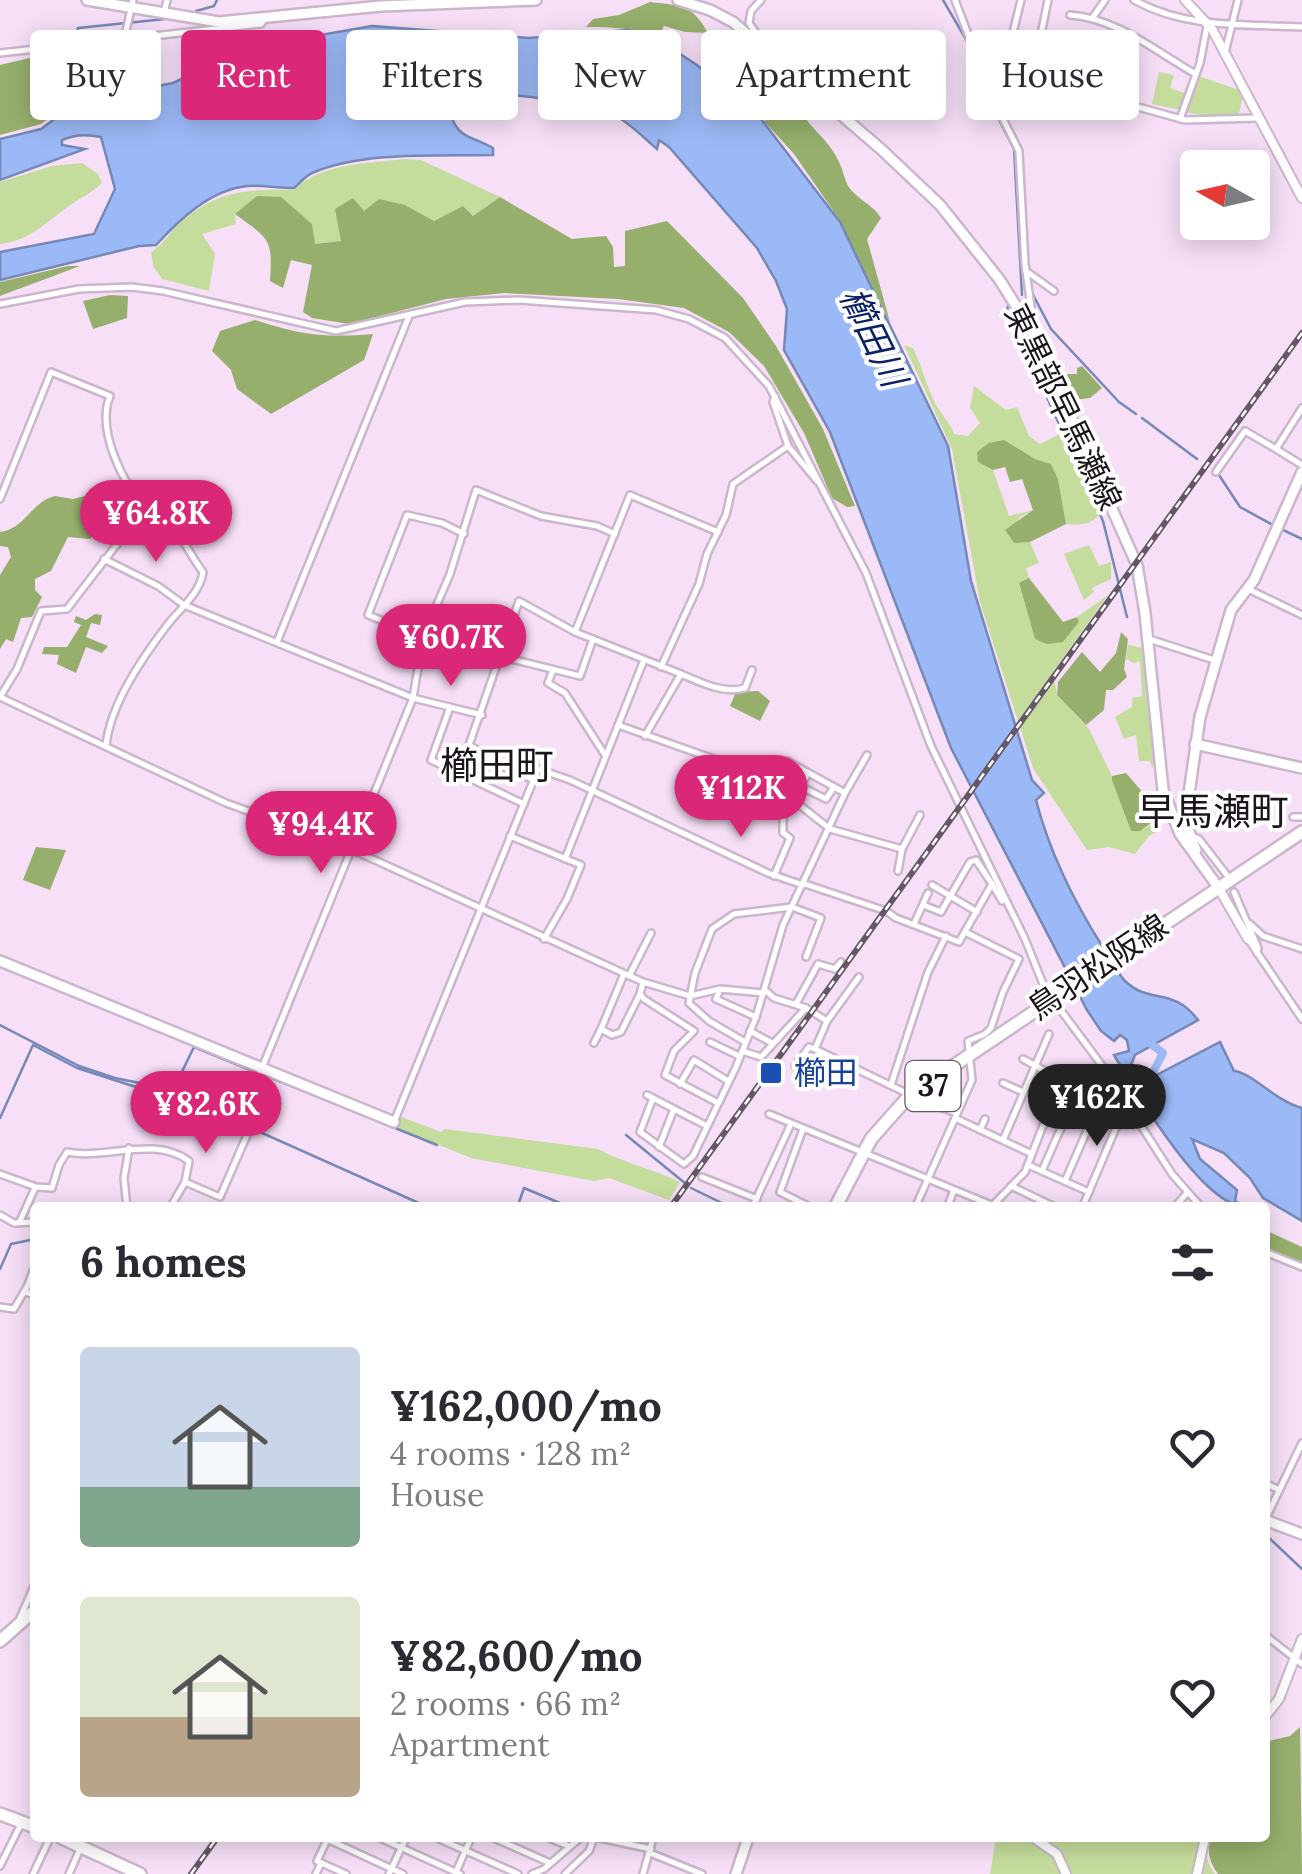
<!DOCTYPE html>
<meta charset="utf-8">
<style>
body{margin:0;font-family:Lora,"Noto Sans JP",serif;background:#f2f2f3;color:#2b2b33;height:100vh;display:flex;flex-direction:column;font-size:38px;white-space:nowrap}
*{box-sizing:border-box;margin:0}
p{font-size:32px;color:#7c7c81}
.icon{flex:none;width:55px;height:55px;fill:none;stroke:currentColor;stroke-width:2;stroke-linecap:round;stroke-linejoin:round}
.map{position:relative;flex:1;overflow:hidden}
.sheet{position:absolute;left:30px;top:1202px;width:1240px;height:640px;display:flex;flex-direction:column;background:#fff;border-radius:10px;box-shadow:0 5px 25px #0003}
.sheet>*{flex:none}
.guide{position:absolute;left:30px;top:30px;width:1242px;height:90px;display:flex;gap:20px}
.needle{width:65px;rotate:278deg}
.controls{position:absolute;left:1180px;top:150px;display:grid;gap:20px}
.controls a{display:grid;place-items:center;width:90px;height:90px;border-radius:10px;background:#fff;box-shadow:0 5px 25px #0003;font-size:50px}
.price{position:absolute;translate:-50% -85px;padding:0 22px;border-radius:35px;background:#db2777;color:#fff;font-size:32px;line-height:65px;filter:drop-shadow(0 2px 5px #0008)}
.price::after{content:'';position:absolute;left:50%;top:60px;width:30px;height:22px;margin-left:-15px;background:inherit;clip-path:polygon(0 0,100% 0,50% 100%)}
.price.active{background:#222;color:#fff}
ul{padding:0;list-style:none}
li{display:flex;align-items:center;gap:30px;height:250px;padding:0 50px}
li span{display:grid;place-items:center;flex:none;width:280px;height:200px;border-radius:10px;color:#555}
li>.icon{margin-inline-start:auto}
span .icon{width:120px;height:120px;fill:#fffc;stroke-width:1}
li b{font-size:42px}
h2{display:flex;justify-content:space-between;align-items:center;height:120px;padding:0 50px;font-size:42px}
.pill{padding:0 35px;border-radius:10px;background:#fff;box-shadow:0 5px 25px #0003;font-size:35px;line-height:90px}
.pill.active{background:#db2777;color:#fff}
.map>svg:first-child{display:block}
.green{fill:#c5dd9c}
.forest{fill:#96af6c}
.water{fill:#9cb9f7;stroke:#7688b6;stroke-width:2.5}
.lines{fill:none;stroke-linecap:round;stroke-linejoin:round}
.stream{stroke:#7688b6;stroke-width:2.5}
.river{stroke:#9cb9f7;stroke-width:8}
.minor-casing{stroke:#ccb6cd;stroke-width:10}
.tertiary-casing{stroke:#ccb6cd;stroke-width:12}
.secondary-casing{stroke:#ccb6cd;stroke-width:14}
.primary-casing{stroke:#ccb6cd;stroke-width:16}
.minor{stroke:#fff;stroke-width:5}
.tertiary{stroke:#fff;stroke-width:8}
.secondary{stroke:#fff;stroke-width:9}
.primary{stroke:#fff;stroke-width:11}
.rail-casing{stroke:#655866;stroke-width:6}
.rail{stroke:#fff;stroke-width:2.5;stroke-dasharray:8;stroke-linecap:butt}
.transit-dot{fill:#1a4fb4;stroke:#fff;stroke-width:4}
.labels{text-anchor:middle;stroke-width:8;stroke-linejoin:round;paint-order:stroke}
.shield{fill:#fff;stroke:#615b62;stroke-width:2.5}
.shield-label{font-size:30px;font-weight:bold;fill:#1d151e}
.street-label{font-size:32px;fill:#1d151e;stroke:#fff}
.transit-label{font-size:32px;fill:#164399;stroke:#fff;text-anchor:start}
.water-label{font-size:35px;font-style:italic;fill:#0a2166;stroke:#fff}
.quarter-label{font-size:38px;fill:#1d151e;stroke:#fff}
</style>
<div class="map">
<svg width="1302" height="1874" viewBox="0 0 1302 1874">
<rect width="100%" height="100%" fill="#f6dff7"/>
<g class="green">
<path d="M1159,72L1174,75L1170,88L1185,93L1180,110L1152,104Z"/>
<path d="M1195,75L1240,90L1243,95L1239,114L1206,116L1185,112Z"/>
<path d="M405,159L421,160L500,197L473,216L463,206L434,221L405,205L341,241L314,244L312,224L281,198L235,214L236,224L202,234L215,254L209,291L162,279L153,266L151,252C163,245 169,233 180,223C217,190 247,189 294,190C322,162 367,164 405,159Z"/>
<path d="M82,163L98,174L102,183C93,192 80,198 69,206C46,222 30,241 0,244V182L52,166Z"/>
<path d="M904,345L913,348C922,366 927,388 936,405C942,416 950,422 954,434L968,436L980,423L970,408L974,386L1006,410L1017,407L1029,436L1040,444L1066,431L1083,453L1103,510C1094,524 1082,526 1066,524L1058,479L1051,464L1035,459L1004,440L978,462L993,470L1009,516L1033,510L1019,518L1014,543L1030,542L1039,563L1026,568L1029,578L1019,584L1035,639L1079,622L1077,617L1108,595L1053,672L1057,695L1089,729L1112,776L1131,831H1140L1162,818L1160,830L1149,836L1135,854L1109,847L1087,850L1033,768L980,602L952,449Z"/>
<path d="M1089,545L1099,566L1111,562V579L1092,588L1094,592L1084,600L1064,554Z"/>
<path d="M1128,645L1144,648L1155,764L1152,768L1150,761H1139L1136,735L1124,739L1115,717L1132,707V698L1142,696L1140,661L1133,663L1126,659Z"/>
<path d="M399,1116L441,1132L445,1129L598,1149C624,1163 653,1169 680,1182L669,1200L609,1178L594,1181L471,1158L395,1127Z"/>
<path d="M996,1838H1209C1204,1852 1206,1862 1215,1874H990Z"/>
</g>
<g class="forest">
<path d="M650,2C682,6 692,4 708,33L685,32L664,26L660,34L679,51C645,29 626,27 586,27L593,19L619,15Z"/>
<path d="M72,53L78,96L41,124L0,135V65L34,57Z"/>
<path d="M784,86L805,107L801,112C813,131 830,141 839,162C844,172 845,184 852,191C862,202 873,205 881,218L867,239L890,322L839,219L794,154L764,121L788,107L778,94Z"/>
<path d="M257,196L281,197L312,224L315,244L341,241L335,209L353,198L364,211L379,199L405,205L434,221L463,206L473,216L500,197L572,239L606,236L613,247L614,267L625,266V231L667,221L743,298L776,346L823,429L855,506L847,507L832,498L804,433L764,366L729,332L684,308L618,299L504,293L446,299L349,324L312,318L303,312L312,265L291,260L283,288L270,281C273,238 269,239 235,214Z"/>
<path d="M68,266H80L0,296V282Z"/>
<path d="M110,295L128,296L127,318L93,329L83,301Z"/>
<path d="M255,320C301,335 324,338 373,334L364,360L271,414L237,389L231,370L212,351L220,331Z"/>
<path d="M1082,366L1102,388L1090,398L1074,400L1065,378L1067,374H1077V368Z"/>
<path d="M1004,440L1035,459L1051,464L1058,479L1066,524L1030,542L1014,543L1005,530L1033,510L1022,479L1010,482L1005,467L993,470L978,462L977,452L989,443Z"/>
<path d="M55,496L73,499L85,496L110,513L90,539L68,537L51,571L35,579V590L42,597L32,617L21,618L13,642L6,639L0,649V575L11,557L8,547L0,546V532C25,529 31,502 55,496Z"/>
<path d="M1029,578L1063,622L1077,617L1079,622L1063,642L1047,644L1035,639L1019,583Z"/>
<path d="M95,614L102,615L100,625L91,623L86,637L108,646L102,653L86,647L76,673L57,664L59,655L42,654L44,647H67L81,625L74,622L76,616L86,620Z"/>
<path d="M1121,632L1128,639L1124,669L1127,677L1113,690H1106L1104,710L1086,725L1057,695L1058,682L1082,652L1100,672L1116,653Z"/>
<path d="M758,691L770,701L760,721L730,706L736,692Z"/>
<path d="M1126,773L1144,794L1159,796L1165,813L1140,831H1131L1112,780V776Z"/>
<path d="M36,847L66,850L50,890L23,880Z"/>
<path d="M1265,1230L1302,1247V1264L1265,1246Z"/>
<path d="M1300,1727L1302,1874H1218C1210,1863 1206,1851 1211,1838H1265V1742L1290,1736Z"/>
</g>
<path class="water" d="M372,26L529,38L627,30L657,39L697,65L758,115L840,222L948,446L971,581L1032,780L1044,793L1036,800C1050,854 1074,902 1104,949C1111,959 1117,973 1125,981C1150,1005 1172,986 1198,1020L1135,1055L1131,1065L1141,1083L1220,1042L1234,1071C1253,1073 1275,1101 1302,1108V1221L1263,1198L1250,1178L1224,1153L1192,1139L1200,1159L1237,1190L1235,1201L1246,1207C1203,1207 1135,1091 1114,1055L1129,1051L1127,1040L1120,1035L1114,1041L1101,1031L1087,1010L951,748L830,432L784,350L787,309L776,281L757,248L669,147L659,140L657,149C644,138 630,123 614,115C601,108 583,107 569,104C528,96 485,84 452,117C457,138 477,138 493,148V155C438,156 363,151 312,173C305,176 300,183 294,188C279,188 262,185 247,186C210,190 180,219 156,245L139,246L0,280V252L94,234L115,189L101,137C87,134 75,134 62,140V145L85,149L0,180V139L41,129L76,103L127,102V92L173,83L234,54L292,40Z"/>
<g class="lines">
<g class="stream">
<path d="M943,0L967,41L987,97L1014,149L1022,295"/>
<path d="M196,11L214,6L217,0"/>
<path d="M76,34L78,28L165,19"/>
<path d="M78,50L85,102"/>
<path d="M1030,289L1051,329L1119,402L1136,414"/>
<path d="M1009,304L1007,309L1103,521L1127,617"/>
<path d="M1142,418L1197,459"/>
<path d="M1219,475L1240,507L1273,525"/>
<path d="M1281,529L1302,539"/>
<path d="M0,1025L79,1066L115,1078L184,1092"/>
<path d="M264,1075L437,1145"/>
<path d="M171,1088L176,1084L194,1047L255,1072"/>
<path d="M0,1118L33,1045L77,1068L133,1086L171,1093L195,1107L213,1111L430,1208"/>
<path d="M626,1135L686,1184"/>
<path d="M691,1188L732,1208"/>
<path d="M517,1208L524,1188L572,1208"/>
<path d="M0,1269L11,1244L35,1239"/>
<path d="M1265,1534L1302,1569"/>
</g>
<path class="river" d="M1146,1040L1163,1053L1147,1084"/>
<g class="minor-casing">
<g id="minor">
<path d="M761,0L751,11L749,23L764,44"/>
<path d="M955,0L992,97L1019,151L1025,264L1034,328"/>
<path d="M1021,0L1010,45L1024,60L1071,80L1091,94L1185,120L1257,118"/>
<path d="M1134,0C1186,29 1244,24 1302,27"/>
<path d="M164,13L167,0"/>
<path d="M1070,15C1116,18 1155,51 1194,73"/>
<path d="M1093,17L1105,0"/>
<path d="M124,40L133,0"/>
<path d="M0,53L261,24L264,20"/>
<path d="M1225,53L1238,0"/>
<path d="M992,97L1039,44L1048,0"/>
<path d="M1180,119L1200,63L1207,26"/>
<path d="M1026,271L1054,291"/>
<path d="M0,304L79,289L132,287L163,291L336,331L465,302L519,300L656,310L689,319L725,338L769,386L866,573L931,746L1025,939L1045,989L1106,1071L1172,1174L1202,1208"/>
<path d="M775,396L773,402L788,446L817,481"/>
<path d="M1302,408L1276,449L1302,465"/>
<path d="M1216,472L1245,431L1276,449"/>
<path d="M0,499L51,372L110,396C96,430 123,484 146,509C153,517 165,519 172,527C185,540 191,557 203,572C200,593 181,608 168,624C143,657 110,704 106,746"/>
<path d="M104,559L158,586L184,605L413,698L482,715"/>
<path d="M1248,589L1302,615"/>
<path d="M575,632L630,495L718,532"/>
<path d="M423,637L368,615L407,515L442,523L464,534"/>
<path d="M1149,639L1214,660"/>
<path d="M277,642L409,316"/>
<path d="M499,656L580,676L593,639"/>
<path d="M661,667L699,584L707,554L726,515L733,484L788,446"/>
<path d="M553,670L548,683L565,693L605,755"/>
<path d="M681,674C702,683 723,694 745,688L752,670"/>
<path d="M0,697L226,803L344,846L643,982L690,996L720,989L764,993"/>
<path d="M0,697L17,669L41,611L67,609L145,508"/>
<path d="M450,707L431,760L524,804"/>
<path d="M618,725L745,770L792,799L830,829L902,849"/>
<path d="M532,779L511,771L469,745L519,601L575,632L681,674L645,736"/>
<path d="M772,786L787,761L845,793"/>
<path d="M800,786L826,799L834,787"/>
<path d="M766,808L783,817"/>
<path d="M1293,817H1302"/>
<path d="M510,836L581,865L567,899L544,939"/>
<path d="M1192,836L1199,839L1226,874"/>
<path d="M565,859L644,660"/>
<path d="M898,871L902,849L920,815"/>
<path d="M774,876L790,838L783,833V817L808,773"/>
<path d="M805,884L883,910"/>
<path d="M932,885L977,912"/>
<path d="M1234,892L1258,948L1257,953"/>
<path d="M923,905L941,912L970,862L976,860L992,884"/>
<path d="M889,913L896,918L959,942L992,884L1002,901"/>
<path d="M914,924L928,893"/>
<path d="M1250,924L1263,936L1302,949"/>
<path d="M1248,939L1302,1019"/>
<path d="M624,974L601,1029L612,1035L621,1032L640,994"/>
<path d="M629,976L651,933"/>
<path d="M643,983L640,994L644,999L694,1031L674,1051L665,1075L718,1103"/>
<path d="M765,990L774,998L806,1008L827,1021"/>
<path d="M719,992L716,999L756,1017"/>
<path d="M796,1004L818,964L835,969L841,962"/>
<path d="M750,1031L772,1043"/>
<path d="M710,1042L739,1056"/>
<path d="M745,1042L709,1021L689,1003L695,973L712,929L734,914L792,907L821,918L806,957"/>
<path d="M594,1043L601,1029"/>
<path d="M815,1049L925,1102L957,1113"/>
<path d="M742,1051L761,1057L806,1008"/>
<path d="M1023,1059L1060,1079"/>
<path d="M795,1066L809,1047L815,1049L827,1021L859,977"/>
<path d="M1003,1083L1023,1092"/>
<path d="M680,1084L694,1060L728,1081"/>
<path d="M891,1085L928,972L946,936"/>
<path d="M647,1095L707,1126"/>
<path d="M653,1098L640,1132L684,1164L693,1156L736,1067L756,1017L783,925L845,793L867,755"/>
<path d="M769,1114L999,1208"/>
<path d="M955,1118L1032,1154"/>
<path d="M394,1122L538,769L570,780L768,873L803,885"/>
<path d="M803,1129L780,1192L812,1208"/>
<path d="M980,1130L985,1119"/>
<path d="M1003,1140L1049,1034"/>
<path d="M659,1147L674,1109"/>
<path d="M1028,1165L1089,1192"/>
<path d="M1042,1171L1079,1087"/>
<path d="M0,1174L36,1187L52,1188L59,1165L67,1152C107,1160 153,1135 189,1161L185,1182L170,1208"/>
<path d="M702,1177L757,1199"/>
<path d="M1065,1181L1099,1103"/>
<path d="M185,1182L220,1197L251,1126L242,1117L413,698L423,637L450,574L476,490L541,516L597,526L615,534"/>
<path d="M1011,1186L1057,1208"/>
<path d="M993,1205L1025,1172L1061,1079L1088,1092L1118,1123L1082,1208"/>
<path d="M127,1208L124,1178L129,1148"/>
<path d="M752,1208L791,1124"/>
<path d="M915,1208L972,1080L968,1041L985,1034L991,1028L1003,992L1019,959L967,933"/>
<path d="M947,1208L954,1190"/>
<path d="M1174,1208L1187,1193"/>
<path d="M0,1215L14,1223L35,1222"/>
<path d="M20,1221L35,1188"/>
<path d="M1265,1252L1302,1267"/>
<path d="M28,1285L33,1271"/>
<path d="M25,1292L35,1295"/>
<path d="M0,1307L14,1309L28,1285H35"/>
<path d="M1265,1483L1279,1490"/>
<path d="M1265,1520L1302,1443"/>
<path d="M20,1618L35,1584"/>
<path d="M1265,1635L1302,1664"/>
<path d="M380,1838L460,1874"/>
<path d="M437,1838L518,1874"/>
<path d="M494,1838L550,1863"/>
<path d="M549,1838L569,1846"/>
<path d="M600,1838L651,1849"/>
<path d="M327,1839L403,1874"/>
<path d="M327,1840L317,1861L346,1874"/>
<path d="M650,1853L702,1874"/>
<path d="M0,1866L21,1824"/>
<path d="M456,1872L471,1838"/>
<path d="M33,1874L50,1838"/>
<path d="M69,1874L80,1849"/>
<path d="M316,1874L321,1863"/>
<path d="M389,1874L406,1838"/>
<path d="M532,1874L544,1869L580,1838"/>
<path d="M565,1874L589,1851L594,1838"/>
<path d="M643,1874L653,1838"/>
</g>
</g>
<g class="tertiary-casing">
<g id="tertiary">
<path d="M1185,0L1212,29L1302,198"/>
<path d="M1218,887L1248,939"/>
<path d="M1265,1717L1279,1699L1302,1639"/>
<path d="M1034,1838L1057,1854L1066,1874"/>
<path d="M1197,1874L1205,1838"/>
</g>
</g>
<g class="secondary-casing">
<g id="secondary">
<path d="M87,0L219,22L381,6L536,0"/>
<path d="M678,0L710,10L733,22L882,150L940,205L999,279L1035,336L1137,565L1145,613L1163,790L1180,834L1218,887"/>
<path d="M1195,744L1302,768"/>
<path d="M1196,850L1185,821L1200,717L1231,610L1254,580L1302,472"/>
<path d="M0,961L394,1122"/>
<path d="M1265,1520L1302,1534"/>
<path d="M736,1874L748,1838"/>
</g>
</g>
<g class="primary-casing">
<g id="primary">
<path d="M835,1208L871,1139L910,1095L1302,832"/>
<path d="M0,1641L35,1610"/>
<path d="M0,1814L35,1827"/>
<path d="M62,1838L140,1874"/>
</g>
</g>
<use href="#minor" class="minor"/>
<use href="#tertiary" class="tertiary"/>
<use href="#secondary" class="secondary"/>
<use href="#primary" class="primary"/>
<g class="rail-casing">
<g id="rail">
<path d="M670,1208L1302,333"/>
<path d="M191,1874L217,1838"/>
</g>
</g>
<use href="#rail" class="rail"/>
</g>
<rect class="transit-dot" x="759" y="1061" width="24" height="24" rx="5"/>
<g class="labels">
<rect class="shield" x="905.5" y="1061" width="55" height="50" rx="8"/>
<g class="shield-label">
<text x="933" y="1096">37</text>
</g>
<g class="street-label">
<text transform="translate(1063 407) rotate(64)" y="11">東黒部早馬瀬線</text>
<text transform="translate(1098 967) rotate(-34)" y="11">鳥羽松阪線</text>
</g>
<g class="transit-label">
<text x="794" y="1084">櫛田</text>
</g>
<g class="water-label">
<text transform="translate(873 337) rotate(64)" y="12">櫛田川</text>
</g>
<g class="quarter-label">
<text x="497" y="779">櫛田町</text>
<text x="1213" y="825">早馬瀬町</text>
</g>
</g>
</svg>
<div class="controls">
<a><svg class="needle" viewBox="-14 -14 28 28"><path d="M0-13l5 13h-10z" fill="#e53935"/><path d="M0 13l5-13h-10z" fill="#7c7c81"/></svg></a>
</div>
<b class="price" style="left:156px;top:565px">¥64.8K</b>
<b class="price" style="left:451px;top:689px">¥60.7K</b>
<b class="price" style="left:741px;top:840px">¥112K</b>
<b class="price" style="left:321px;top:876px">¥94.4K</b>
<b class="price active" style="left:1097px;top:1149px">¥162K</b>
<b class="price" style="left:206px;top:1156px">¥82.6K</b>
<div class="guide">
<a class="pill">Buy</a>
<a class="pill active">Rent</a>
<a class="pill">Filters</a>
<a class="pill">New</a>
<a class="pill">Apartment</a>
<a class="pill">House</a>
</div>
<section class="sheet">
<h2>6 homes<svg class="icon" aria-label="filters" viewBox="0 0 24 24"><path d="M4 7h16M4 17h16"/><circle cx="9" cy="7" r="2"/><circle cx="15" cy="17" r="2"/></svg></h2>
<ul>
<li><span style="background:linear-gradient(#c9d6e8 70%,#7fa58c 0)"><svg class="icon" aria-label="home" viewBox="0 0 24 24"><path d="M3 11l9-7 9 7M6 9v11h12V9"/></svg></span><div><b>¥162,000/mo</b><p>4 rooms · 128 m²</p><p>House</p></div><svg class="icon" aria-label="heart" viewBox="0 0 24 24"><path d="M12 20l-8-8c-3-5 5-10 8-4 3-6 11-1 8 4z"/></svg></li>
<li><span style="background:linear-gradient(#dfe7d0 60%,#b9a48a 0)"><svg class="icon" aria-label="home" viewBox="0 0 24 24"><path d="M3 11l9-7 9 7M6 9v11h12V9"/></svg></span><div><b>¥82,600/mo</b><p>2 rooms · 66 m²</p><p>Apartment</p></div><svg class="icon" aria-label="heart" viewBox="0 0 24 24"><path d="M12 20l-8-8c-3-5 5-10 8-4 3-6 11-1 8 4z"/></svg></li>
</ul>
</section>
</div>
